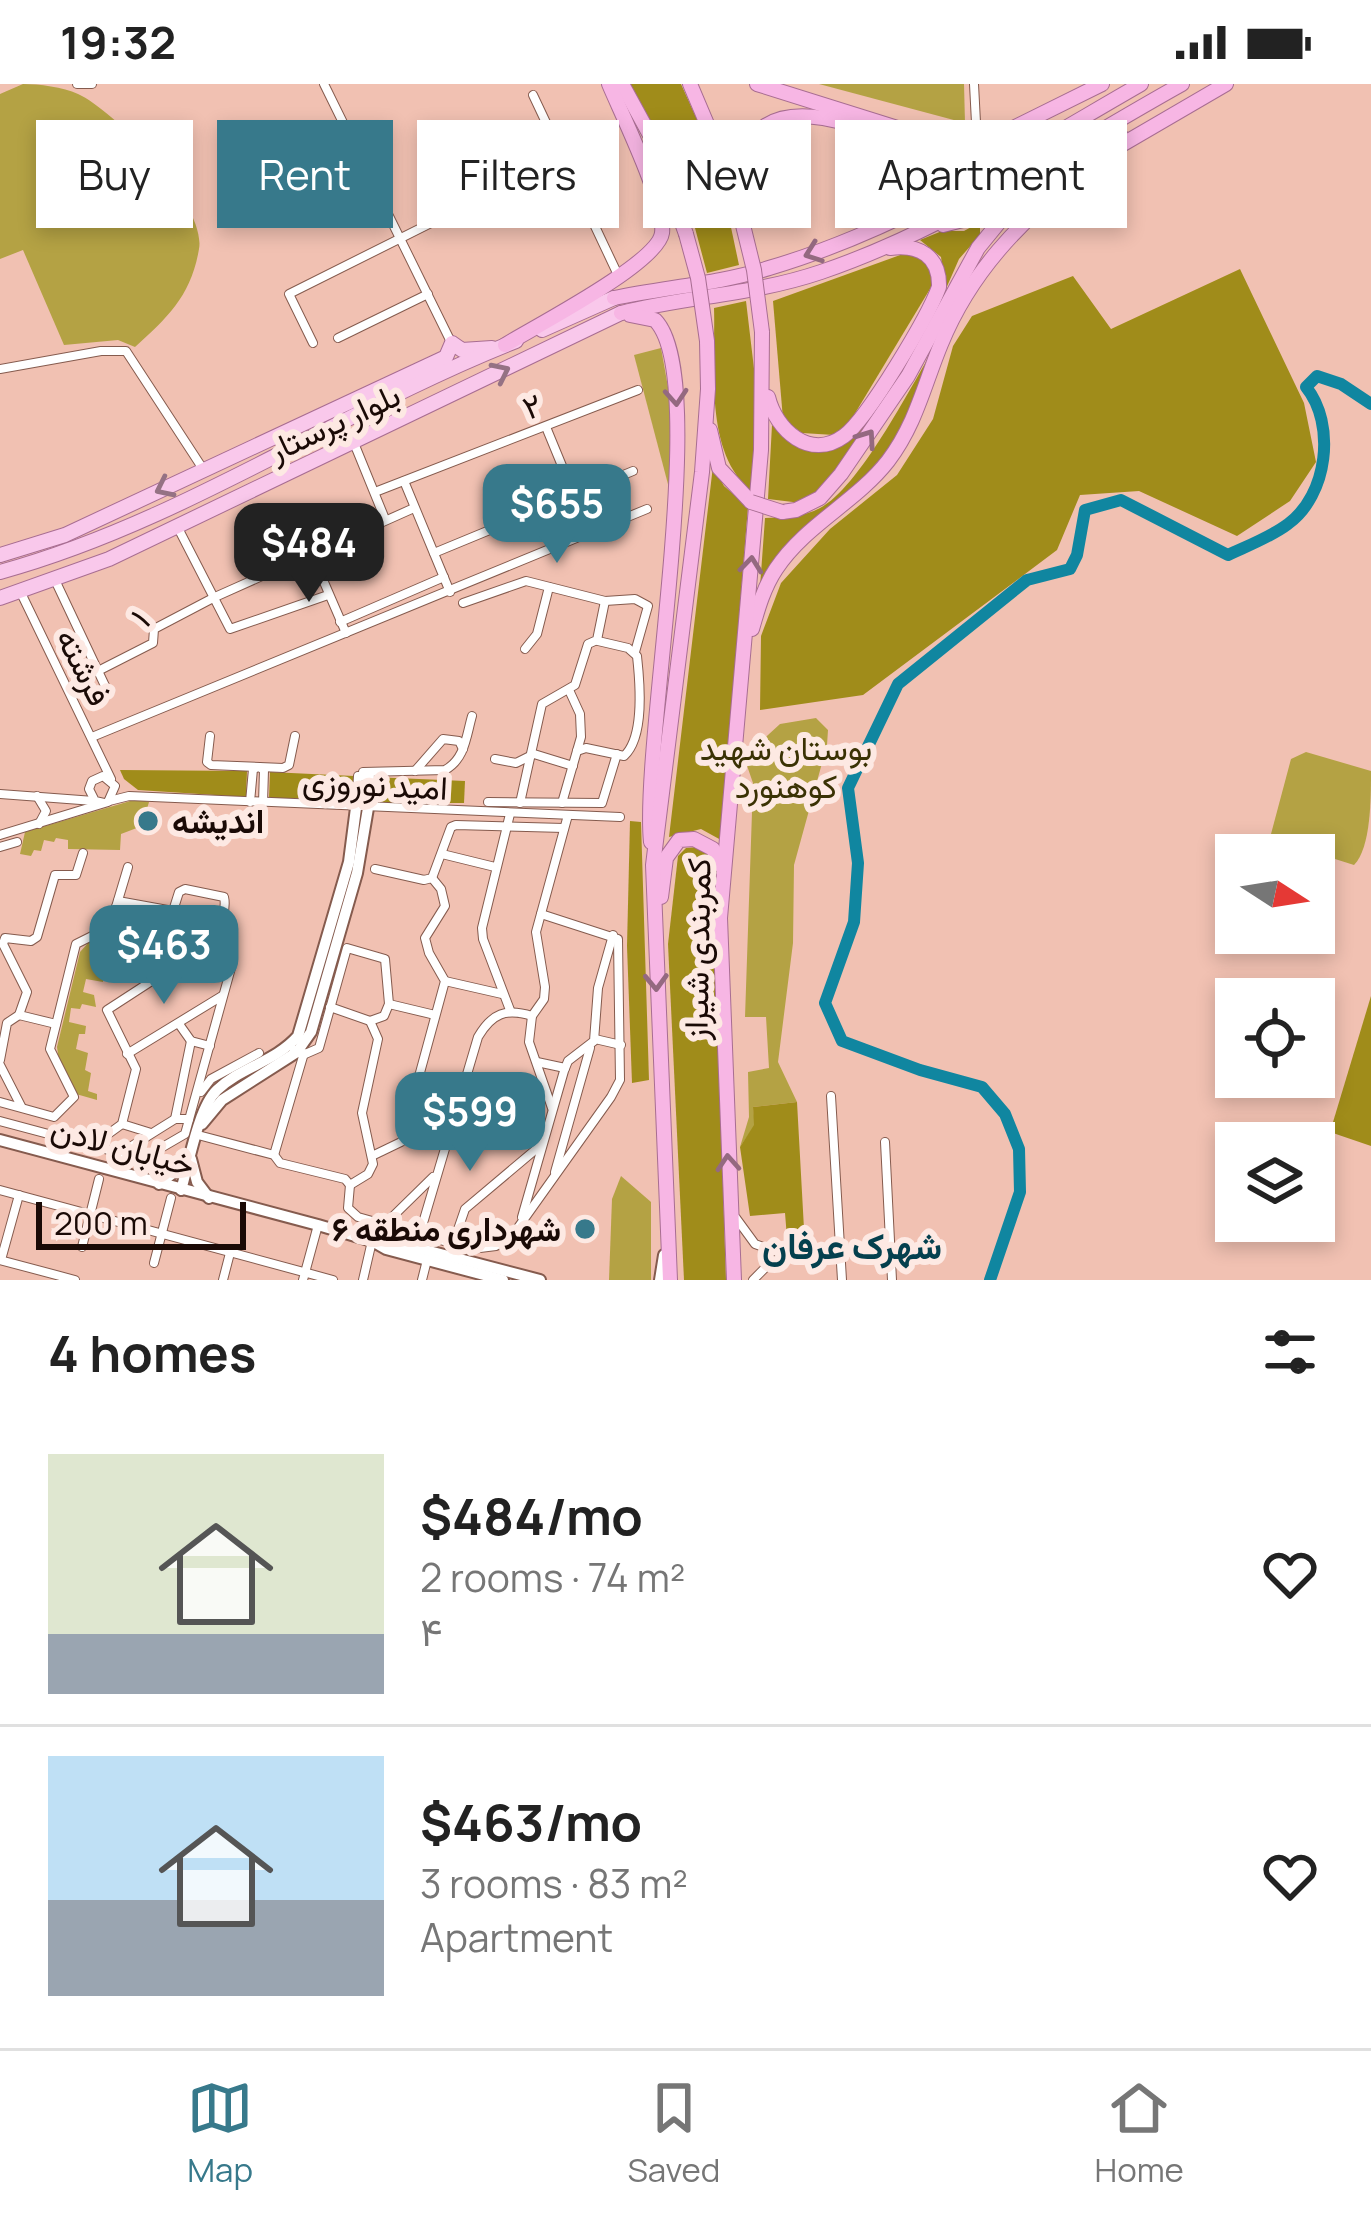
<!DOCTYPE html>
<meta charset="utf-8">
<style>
body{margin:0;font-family:Manrope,Vazirmatn,sans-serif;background:#f2f2f2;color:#222;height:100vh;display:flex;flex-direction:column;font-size:45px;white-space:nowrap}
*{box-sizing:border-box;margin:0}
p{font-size:39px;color:#767676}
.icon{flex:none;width:66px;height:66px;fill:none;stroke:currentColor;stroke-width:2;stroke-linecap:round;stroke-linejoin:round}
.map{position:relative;height:1196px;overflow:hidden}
.drawer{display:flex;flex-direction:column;background:#fff;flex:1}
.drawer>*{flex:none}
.top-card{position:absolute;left:36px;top:36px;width:1299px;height:108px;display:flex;gap:24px}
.needle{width:78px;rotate:102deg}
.buttons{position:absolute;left:1215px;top:750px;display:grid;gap:24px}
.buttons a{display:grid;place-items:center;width:120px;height:120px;border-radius:0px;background:#fff;box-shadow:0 6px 18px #0003;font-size:60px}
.scale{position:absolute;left:36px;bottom:30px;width:210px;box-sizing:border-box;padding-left:12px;border:6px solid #1a0a06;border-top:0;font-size:33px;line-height:42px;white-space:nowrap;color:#1a0a06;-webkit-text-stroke:9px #fde9e3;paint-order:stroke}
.price{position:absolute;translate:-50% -102px;padding:0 27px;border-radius:24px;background:#37798b;color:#fff;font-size:39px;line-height:78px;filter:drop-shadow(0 3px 6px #0008)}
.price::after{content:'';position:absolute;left:50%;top:72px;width:36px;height:27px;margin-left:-18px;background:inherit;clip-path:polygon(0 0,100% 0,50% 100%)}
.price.active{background:#222;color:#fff}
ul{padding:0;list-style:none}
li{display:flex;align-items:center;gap:36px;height:300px;padding:0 48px}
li+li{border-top:3px solid #e0e0e0}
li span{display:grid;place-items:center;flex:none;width:336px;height:240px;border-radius:0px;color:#555}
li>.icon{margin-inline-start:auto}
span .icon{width:144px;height:144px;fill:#fffc;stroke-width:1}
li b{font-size:51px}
h2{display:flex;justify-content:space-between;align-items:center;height:144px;padding:0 48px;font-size:51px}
.chip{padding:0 42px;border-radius:0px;background:#fff;box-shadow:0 6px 18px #0003;font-size:42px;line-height:108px}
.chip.active{background:#37798b;color:#fff}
.status{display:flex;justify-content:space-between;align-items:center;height:84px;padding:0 60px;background:#fff;direction:ltr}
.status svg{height:33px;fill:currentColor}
.tab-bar{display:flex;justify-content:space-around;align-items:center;height:168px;border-top:3px solid #e0e0e0;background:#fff;font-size:33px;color:#767676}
.tab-bar a{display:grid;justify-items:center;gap:6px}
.tab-bar .active{color:#37798b}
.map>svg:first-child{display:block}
.green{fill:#b4a244}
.forest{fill:#a08c1a}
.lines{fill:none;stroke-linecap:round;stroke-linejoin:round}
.river{stroke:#1086a0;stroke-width:12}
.minor-casing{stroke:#855b4e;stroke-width:10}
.tertiary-casing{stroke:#855b4e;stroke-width:14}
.primary-casing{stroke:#a86d92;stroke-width:16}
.trunk-casing{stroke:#a86d92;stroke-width:16}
.minor{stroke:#fff;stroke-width:8}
.tertiary{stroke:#fff;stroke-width:10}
.primary{stroke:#f9c8eb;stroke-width:14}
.trunk{stroke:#f7b6e4;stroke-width:14}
.trunk-bridge-casing{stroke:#a86d92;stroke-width:16;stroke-linecap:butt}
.trunk-bridge{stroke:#f7b6e4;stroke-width:14}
.oneway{stroke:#946980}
.oneway2{stroke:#957284}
.poi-dot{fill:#37798b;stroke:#fde9e3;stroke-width:4.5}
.labels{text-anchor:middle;stroke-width:12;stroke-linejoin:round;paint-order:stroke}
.street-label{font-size:33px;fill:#1a0a06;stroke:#fde9e3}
.park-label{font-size:33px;fill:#3a3204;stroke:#fde9e3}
.poi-label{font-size:33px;font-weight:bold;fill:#1a0a06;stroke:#fde9e3;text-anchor:start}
.neighbourhood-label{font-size:36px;font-weight:bold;fill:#04404e;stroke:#fde9e3}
</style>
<div class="status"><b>19:32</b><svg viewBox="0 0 49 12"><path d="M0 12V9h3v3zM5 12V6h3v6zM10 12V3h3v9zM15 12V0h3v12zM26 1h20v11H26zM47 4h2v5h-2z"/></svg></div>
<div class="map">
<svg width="1371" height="1196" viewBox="0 0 1371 1196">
<rect width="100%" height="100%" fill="#f1c1b2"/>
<g class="green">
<path d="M23,0C39,0 63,3 78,10C115,27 207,121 199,165C191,212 168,233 135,263L118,256L64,261L23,166L0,175V10Z"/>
<path d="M819,0H964L965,39Z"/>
<path d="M661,264L671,320L669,404L634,271Z"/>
<path d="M816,634L828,646L827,661L794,781L793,859L778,978L797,1018L753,1023L755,1041L740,1063L749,1033L748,988L769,984L766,933H745L753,699L744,673L780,640Z"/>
<path d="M1306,668L1371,687C1371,714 1371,764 1354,781L1275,756L1271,750L1291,675Z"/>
<path d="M137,715L149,718L142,742L121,750L120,766L68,765V756L56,754L54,758L44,756L41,767L34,766L31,772L20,770L25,748Z"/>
<path d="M118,825L176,838V841L147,839L145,852L153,854V858L125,857L122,870L133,873L132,877L105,875L101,889L111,894L104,893L103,898L86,895L83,908L94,911L96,923L82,920L80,925L71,924L69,938L86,942L85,950H79L76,965L88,969L85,986L91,989L88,1007L97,1010V1016L76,1010L59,977L57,963L80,868L89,858L112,845Z"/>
<path d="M621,1092L651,1118V1196H609L612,1115Z"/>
</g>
<g class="forest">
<path d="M630,0H681L718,82L739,181L707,189L691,129Z"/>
<path d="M973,142L980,143V151L959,175L938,223L866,348L815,412L801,419L768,415L772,341C797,368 824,370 854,354L945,202L941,173L920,156L942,147H964Z"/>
<path d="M903,170L922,172L932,186L933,200L851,336L834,351L802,349L783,335L773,217Z"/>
<path d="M1240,185L1304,319L1316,378L1290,417L1237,452L1139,407L1080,411L1057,466L863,611L760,626L761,552L781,499L830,445L897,391L933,335L953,262L972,232L1073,192L1111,245Z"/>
<path d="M746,217L757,310L753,408C703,370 716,282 714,224Z"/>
<path d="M934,264L899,351L865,396L760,503L765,434C783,433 804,433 820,424C859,404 910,304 934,264Z"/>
<path d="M713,382L724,402L748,423L721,756L701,745L669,753Z"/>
<path d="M120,686L247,687L246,713L138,706L124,695Z"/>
<path d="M270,688L354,692L352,715L269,714Z"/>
<path d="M373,693L465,697L464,719H371Z"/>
<path d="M630,737L641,738L649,996L632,999L627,862Z"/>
<path d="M699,763L708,768L713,795L726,1196H684L668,860L678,772L686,764Z"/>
<path d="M1371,912V1062L1330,1048Z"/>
<path d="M797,1018L805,1163L788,1166L785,1129L750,1132L740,1063L754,1041L753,1023Z"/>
</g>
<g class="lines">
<path class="river" d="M990,1196L1020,1108L1019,1065L1005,1030L982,1003L920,986L842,957L825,919L854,838L858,779L848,704L898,600L1027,496L1070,485L1077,471L1085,426L1121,416L1228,471C1247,462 1271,453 1288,440C1328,411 1336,340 1306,303L1317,292L1341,300L1371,320"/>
<g class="minor-casing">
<g id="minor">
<path d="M77,0H92"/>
<path d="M324,0L451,258"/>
<path d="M974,0L977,58"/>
<path d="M533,11L618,191"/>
<path d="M319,114L310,81L356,60"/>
<path d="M338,254L428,210"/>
<path d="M313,259L289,210L563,73"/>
<path d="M0,285L101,267H126L203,385"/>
<path d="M546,343L574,411"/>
<path d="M354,359L385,435"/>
<path d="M404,397L450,508"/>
<path d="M375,408L638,306"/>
<path d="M178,444L230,545L328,511"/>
<path d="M434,469L633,387"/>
<path d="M314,475L346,549"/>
<path d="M55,496L107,606L90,615"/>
<path d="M21,509L111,695"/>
<path d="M463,519L526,497L605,517L635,515L648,522L635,568"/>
<path d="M340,538L444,493"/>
<path d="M62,561L81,554"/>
<path d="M525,565L537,550L549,503"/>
<path d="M98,587L153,559L154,545L215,513L414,424"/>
<path d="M210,652L207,678L211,681L283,684L289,681L295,652"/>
<path d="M92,653L647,425"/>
<path d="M577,667L586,664L624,672C645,653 640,599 637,572L628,564L598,557"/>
<path d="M495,675L516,679L534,670L573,682"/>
<path d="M415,687L443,655L459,657L463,665"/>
<path d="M363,691V688L445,686C465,675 466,653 472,632"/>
<path d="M0,710L94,717"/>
<path d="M37,712L46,727L39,740"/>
<path d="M109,717L129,712L620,733"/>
<path d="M250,718L253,685L259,683L264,686L263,719"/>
<path d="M488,718L602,719L617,670"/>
<path d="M520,719L542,620L575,601L588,560L597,556L605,517"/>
<path d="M562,719L581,653L580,630L569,606"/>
<path d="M356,724L358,692L370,693L368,724"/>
<path d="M510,730L482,844L483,855L510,926"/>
<path d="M0,751L108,718L115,702L103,692L92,697L89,705L95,717L104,719"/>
<path d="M0,763L17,758"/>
<path d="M442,770L495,783"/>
<path d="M375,785L424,796L432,794L451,743L456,741L564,744"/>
<path d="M445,897L502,910"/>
<path d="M389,920L435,931"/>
<path d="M330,923L370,937"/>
<path d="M19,931L56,940"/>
<path d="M179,940L191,957L210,962"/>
<path d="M595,955L621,961"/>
<path d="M294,966L303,971L319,964L347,864L385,875L389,920L384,932L370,937L378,955L362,1029L373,1080L368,1090L350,1101"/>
<path d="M127,970L222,912"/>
<path d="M0,976L7,939L19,931L27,908L3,860L5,854L31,857L37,853L55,791H76L83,769"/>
<path d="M537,978L565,984"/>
<path d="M0,981L21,1022"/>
<path d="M201,1008L211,995L259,969"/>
<path d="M831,1012L842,1196"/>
<path d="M419,1017L456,1027"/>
<path d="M0,1018L54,1033L74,1013L50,965L76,860L110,843L128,783"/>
<path d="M552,1024L529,958L532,932L544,915L545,903L536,848L568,731"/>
<path d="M175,1035L191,957"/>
<path d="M0,1037L142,1075L185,1050L231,884C233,867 222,859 221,844C221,832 227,826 224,813L185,805L179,808L173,827L118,817"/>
<path d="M122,1040L151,1049"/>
<path d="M198,1051L274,1071L280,1079L345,1095L350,1101"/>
<path d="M885,1058L892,1196"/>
<path d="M93,1061L122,1040L136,985L107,926L167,887L180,836L116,823"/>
<path d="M119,1070L175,1035H189"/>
<path d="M274,1071L304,969"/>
<path d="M374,1071L401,1058L408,1049L419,1017L418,996L445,897L429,869L425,854L445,822L441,805L432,794"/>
<path d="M555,1088L590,964"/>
<path d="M350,1101L348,1124L358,1133L472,1165L496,1162L517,1145L611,1013L620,996L618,855L541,830"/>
<path d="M0,1106L333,1196"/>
<path d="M522,1133L564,987L568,977L594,957L598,904L613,851"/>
<path d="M736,1134L755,1160L788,1172L932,1165"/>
<path d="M384,1141L433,1093"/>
<path d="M425,1152L423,1139L478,953C492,929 506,924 532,932"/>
<path d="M453,1160L465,1125L541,1061"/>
<path d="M82,1163L99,1095"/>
<path d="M0,1176L75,1196"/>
<path d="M1,1176L19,1111"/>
<path d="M154,1179L171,1114"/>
<path d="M223,1196L230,1169"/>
<path d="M303,1196L318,1141"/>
<path d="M363,1196L372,1157"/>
<path d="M422,1196L427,1176"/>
<path d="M753,1196L770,1179L785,1173"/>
</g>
</g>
<g class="tertiary-casing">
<g id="tertiary">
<path d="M202,1040L222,1016L297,968L311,948L357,789L368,724"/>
<path d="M0,1056L318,1141L372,1157L386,1165L503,1196"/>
<path d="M159,1100L191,1075L197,1098L209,1114"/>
<path d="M181,1106C189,1080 198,1024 217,1006C241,983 275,978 298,952L349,778L356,724"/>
<path d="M375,1156H387L540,1196"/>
<path d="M660,1196L664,1171"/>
</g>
</g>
<g class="primary-casing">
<g id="primary">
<path d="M542,246L614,214"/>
<path d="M0,471L65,451L446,273L452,259L462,266L492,264"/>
<path d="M0,488C182,438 341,326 516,257"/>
<path d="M0,514L109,475L621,229"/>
</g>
</g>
<g class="trunk-casing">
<g id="trunk">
<path d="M622,0L651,53L686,150"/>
<path d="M690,0L732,99L741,133"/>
<path d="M757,0L945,59H977L997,52L1102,0"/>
<path d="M1067,80L1121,52"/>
<path d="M732,99C740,77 745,57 764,43C793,21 854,37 882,55C893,62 898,73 903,85L896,112L877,139"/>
<path d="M943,141L963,136L1036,96"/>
<path d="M614,214C666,203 718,200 769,184C902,145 1021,69 1141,0"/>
<path d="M621,229C688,212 753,211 821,188C948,145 1065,65 1182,0"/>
<path d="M630,231L655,236C712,293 641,659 651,758"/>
<path d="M505,261C536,242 658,179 662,149C666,120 622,31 609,0"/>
<path d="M768,313C776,346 810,377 844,352C868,334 928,233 939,203C940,172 919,160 890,164"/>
<path d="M710,346L719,384L751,418"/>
<path d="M782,428L796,426L820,414L841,390L908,292L978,164L1009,126L1038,104L1099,74L1226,0"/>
<path d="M752,545C758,524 764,503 776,485C805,441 856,418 888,377C916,340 924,301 941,260C970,189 1020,137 1079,91"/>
<path d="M661,813L666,774L679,756L694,755L713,765L720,781"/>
<path d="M670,1196L653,781L702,388L708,305L707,257"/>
<path d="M734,1196L720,834L761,366L762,248"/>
</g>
</g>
<use href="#minor" class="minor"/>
<use href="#tertiary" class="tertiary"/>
<use href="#primary" class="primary"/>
<use href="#trunk" class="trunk"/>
<g class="trunk-bridge-casing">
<g id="trunk-bridge">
<path d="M741,133L754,186L762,248"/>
<path d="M686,150L698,194L707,257"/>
<path d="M751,418L782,428"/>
</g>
</g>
<use href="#trunk-bridge" class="trunk-bridge"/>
</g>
<defs><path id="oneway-chevron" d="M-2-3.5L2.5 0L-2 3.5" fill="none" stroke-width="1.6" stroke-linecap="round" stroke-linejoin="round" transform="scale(3)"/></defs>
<g class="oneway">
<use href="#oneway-chevron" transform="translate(813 169) rotate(160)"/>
<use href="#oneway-chevron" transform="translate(676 313) rotate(86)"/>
<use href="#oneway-chevron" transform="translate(867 354) rotate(-55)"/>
<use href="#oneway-chevron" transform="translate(751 481) rotate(-84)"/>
<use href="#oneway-chevron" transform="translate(656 898) rotate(88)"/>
<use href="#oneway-chevron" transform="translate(728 1079) rotate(-94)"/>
</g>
<g class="oneway2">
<use href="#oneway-chevron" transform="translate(501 288) rotate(-26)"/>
<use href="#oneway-chevron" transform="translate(164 404) rotate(154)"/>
</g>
<g class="poi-dot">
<circle cx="148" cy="737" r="12"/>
<circle cx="585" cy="1145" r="12"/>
</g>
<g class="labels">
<g class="street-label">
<text transform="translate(532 322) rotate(-21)" y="12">۲</text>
<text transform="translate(334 338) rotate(-25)" y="12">بلوار پرستار</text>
<text transform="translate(140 534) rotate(-46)" y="12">۱</text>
<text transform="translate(84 583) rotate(63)" y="12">فرشته</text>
<text transform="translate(375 700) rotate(3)" y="12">امید نوروزی</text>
<text transform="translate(697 865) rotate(-89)" y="12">کمربندی شیراز</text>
<text transform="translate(123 1062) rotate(15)" y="12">خیابان لادن</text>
</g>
<g class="park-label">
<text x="786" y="676">بوستان شهید<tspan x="786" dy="38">کوهنورد</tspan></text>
</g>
<g class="poi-label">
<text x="172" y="749">اندیشه</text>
<text x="561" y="1157" text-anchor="end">شهرداری منطقه ۶</text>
</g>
<g class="neighbourhood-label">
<text x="852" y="1175">شهرک عرفان</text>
</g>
</g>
</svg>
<div class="buttons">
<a><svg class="needle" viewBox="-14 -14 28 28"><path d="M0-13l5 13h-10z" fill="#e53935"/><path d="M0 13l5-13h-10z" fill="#767676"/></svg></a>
<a><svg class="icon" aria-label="locate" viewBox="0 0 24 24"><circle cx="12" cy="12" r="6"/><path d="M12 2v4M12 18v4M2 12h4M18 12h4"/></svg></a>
<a><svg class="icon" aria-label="layers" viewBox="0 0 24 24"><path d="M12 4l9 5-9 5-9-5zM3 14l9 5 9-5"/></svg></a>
</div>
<div class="scale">200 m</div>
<b class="price" style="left:557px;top:482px">$655</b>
<b class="price active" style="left:309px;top:521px">$484</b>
<b class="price" style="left:164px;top:923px">$463</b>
<b class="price" style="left:470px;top:1090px">$599</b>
<div class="top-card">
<a class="chip">Buy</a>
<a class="chip active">Rent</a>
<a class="chip">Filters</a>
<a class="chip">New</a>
<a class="chip">Apartment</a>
</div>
</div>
<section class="drawer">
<h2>4 homes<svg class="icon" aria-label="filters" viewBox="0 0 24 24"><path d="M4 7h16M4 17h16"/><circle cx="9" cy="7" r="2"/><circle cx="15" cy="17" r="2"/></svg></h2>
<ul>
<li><span style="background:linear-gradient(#dfe7d0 75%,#9aa5b1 0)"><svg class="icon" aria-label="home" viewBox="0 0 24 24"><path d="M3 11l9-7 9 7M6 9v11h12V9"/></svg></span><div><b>$484/mo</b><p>2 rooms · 74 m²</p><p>۴</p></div><svg class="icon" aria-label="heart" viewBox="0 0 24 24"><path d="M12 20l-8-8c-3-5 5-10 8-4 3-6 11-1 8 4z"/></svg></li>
<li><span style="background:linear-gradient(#bfe0f5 60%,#9aa5b1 0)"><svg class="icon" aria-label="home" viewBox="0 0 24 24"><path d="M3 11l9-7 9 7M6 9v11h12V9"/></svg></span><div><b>$463/mo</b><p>3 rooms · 83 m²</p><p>Apartment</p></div><svg class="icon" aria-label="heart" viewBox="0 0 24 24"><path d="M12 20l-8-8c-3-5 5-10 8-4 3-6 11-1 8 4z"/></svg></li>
</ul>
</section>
<nav class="tab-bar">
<a class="active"><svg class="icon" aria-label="map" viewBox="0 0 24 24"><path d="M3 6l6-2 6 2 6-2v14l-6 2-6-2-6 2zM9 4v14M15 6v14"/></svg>Map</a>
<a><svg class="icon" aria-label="saved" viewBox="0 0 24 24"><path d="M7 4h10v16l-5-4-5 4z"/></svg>Saved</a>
<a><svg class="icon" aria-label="home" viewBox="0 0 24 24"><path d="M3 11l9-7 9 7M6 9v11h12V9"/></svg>Home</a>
</nav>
